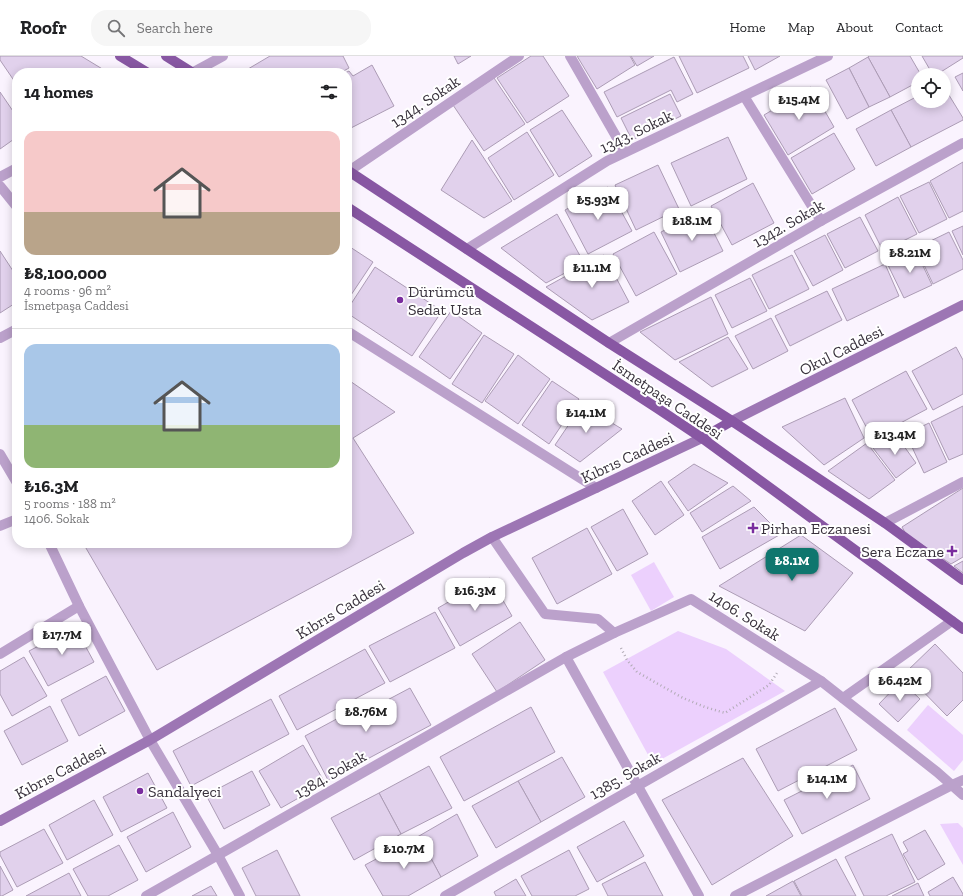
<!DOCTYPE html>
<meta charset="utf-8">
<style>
body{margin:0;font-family:"Zilla Slab",serif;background:#f6f6f6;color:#202124;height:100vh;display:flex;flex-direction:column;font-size:15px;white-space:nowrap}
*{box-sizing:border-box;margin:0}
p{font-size:13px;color:#757577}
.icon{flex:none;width:22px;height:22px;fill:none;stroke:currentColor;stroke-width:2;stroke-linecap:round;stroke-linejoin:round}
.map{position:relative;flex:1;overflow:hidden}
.panel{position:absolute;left:12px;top:12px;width:340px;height:480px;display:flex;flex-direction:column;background:#fff;border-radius:16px;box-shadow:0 2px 10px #0003}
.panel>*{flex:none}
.buttons{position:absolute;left:911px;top:12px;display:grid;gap:8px}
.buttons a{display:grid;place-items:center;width:40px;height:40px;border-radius:50%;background:#fff;box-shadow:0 2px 10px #0003;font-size:20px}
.price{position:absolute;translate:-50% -34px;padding:0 9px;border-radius:8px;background:#fff;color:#222;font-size:13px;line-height:26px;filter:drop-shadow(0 1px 2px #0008)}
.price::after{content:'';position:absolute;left:50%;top:24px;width:12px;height:9px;margin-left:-6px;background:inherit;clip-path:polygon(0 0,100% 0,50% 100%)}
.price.on{background:#0f766e;color:#fff}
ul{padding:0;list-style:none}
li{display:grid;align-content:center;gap:8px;height:212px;padding:0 12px}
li+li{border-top:1px solid #e0e0e0}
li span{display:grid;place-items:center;height:124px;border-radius:12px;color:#555}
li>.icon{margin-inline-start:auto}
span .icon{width:72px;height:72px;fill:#fffc;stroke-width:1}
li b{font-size:17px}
h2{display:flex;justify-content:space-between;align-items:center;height:48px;padding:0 12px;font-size:17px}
header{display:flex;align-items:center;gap:24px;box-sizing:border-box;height:56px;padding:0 20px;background:#fff;border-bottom:1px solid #e0e0e0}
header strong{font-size:19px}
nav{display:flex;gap:22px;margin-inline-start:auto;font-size:14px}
.search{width:280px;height:36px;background:#f6f6f6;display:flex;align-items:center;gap:10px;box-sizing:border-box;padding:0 14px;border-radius:16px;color:#757577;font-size:15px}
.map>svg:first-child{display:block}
.green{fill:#ecd0fd}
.building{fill:#e1d1ec;stroke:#ac9cb5}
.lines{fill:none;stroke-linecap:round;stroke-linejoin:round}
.path{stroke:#b1aab5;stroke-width:2.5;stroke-dasharray:1 3;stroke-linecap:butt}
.street{stroke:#bba1cb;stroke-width:10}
.secondary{stroke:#9d76b4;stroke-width:10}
.primary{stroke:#8857a3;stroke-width:10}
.poi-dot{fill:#792c9e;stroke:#fff;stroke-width:1.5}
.labels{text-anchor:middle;stroke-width:4;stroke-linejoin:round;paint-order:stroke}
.street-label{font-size:16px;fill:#38313c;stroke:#fff}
.poi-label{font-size:16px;fill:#38313c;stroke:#fff;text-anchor:start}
</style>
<header>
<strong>Roofr</strong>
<div class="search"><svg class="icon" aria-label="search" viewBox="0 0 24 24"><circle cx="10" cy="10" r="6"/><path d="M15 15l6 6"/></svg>Search here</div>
<nav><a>Home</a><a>Map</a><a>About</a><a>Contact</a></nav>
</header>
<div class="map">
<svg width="963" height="840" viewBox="0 0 963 840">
<rect width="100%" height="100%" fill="#faf3fe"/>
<g class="green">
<path d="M654,506L674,541L651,555L631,519Z"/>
<path d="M678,575L726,593L785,635L653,708L603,616Z"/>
<path d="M928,649L963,679V704L954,715L907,674Z"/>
<path d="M958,767L963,772V809L940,768Z"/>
</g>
<g class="building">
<path d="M0,0H81L109,17H17V29L0,4Z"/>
<path d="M270,0H343L349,12L340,17H254L248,13Z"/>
<path d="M454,0H471L458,8Z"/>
<path d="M531,0H543L569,40L527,67L497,22Z"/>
<path d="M577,0H630L635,9L597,33Z"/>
<path d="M631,0H654L637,10Z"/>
<path d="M679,0H743L749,12L697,37Z"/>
<path d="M748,0H780L755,14Z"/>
<path d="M869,0H910L921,19H918V26L890,41L868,1Z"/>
<path d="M922,0H963V2L936,19H933Z"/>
<path d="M674,1L693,38L677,46L671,34L617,61L604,36Z"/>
<path d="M868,1L890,41L869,51L849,12Z"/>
<path d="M372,9L394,50L347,74V17H345L349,15L353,20Z"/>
<path d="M849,12L869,51L847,63L826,24Z"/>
<path d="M963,17V35L955,21Z"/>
<path d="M494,22L525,68L484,95L453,49Z"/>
<path d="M811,31L834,71L788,99L764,59Z"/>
<path d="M944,31L963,62V64L911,91L891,54L918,40V45H944Z"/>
<path d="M0,36L17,61V81L0,93Z"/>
<path d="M670,38L681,60L632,84L621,62Z"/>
<path d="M562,54L592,100L559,121L530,74Z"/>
<path d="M891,54L911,91L876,110L856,73Z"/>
<path d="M527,76L554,119L514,144L488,102Z"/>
<path d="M834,77L855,113L812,138L791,102Z"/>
<path d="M728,81L747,123L691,150L671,107Z"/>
<path d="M472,84L512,145L484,162L441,134Z"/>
<path d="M963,106V155L949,162L930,125Z"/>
<path d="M658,109L679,153L636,174L615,129Z"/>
<path d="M929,126L947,163L919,177L900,140Z"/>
<path d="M753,127L774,167L732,189L711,150Z"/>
<path d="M608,131L632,175L588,198L565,154Z"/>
<path d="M898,141L917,178L883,195L865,159Z"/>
<path d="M703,155L723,195L680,216L661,176Z"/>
<path d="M557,158L584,207L546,227L501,192Z"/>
<path d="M860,161L878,195L845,212L827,178Z"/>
<path d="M963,170V199L952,175Z"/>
<path d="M654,176L677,218L636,240L613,198Z"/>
<path d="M949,176L963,204V213L933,228L916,192Z"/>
<path d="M825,179L843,214L813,230L794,195Z"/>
<path d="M347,189L373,206L347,245Z"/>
<path d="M915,193L932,229L904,242L887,207Z"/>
<path d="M0,195L17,221V246L0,257Z"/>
<path d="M604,199L629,246L592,264L546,231Z"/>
<path d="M792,199L809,233L769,253L752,219Z"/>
<path d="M885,208L899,240L847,265L832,233Z"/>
<path d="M375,211L442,255L412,300L347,257V254Z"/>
<path d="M750,222L767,255L732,272L715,239Z"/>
<path d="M827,235L842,264L790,290L775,260Z"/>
<path d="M711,241L728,278L675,304L640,276Z"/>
<path d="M451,255L482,277L450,323L419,301Z"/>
<path d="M771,262L788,295L753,313L735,280Z"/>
<path d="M484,279L514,298L482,347L452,328Z"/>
<path d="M728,281L748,313L712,331L679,306Z"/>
<path d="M956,291L963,304V338L933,354L912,315Z"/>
<path d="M518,299L550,323L518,368L485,345Z"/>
<path d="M906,315L927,353L872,382L852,344Z"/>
<path d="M347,323L395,356L353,382L414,477L157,614L83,487H347Z"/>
<path d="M552,325L579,343L549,388L522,369Z"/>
<path d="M845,342L864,382L824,409L782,371Z"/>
<path d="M582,349L622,373L580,406L555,389Z"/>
<path d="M963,350V398L949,404L931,366Z"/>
<path d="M929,367L947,406L924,417L906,378Z"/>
<path d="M896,379L916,407L896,422L873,392Z"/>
<path d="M867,387L895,424L869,443L828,415Z"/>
<path d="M694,408L728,427L688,455L668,426Z"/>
<path d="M661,425L684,459L655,479L632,445Z"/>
<path d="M733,430L751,445L702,476L690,457Z"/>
<path d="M963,432V501L951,508L906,478L902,471Z"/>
<path d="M754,451L781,478L720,513L702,481Z"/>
<path d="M623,453L648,498L617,515L591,471Z"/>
<path d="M587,472L612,518L557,548L532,502Z"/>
<path d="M801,479L853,517L805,575L719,530Z"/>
<path d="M963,505V517L954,510Z"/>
<path d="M490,522L512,560L460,590L438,552Z"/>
<path d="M435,556L455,592L390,626L369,590Z"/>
<path d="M520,566L545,604L497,636L472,598Z"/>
<path d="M75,571L94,606L48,630L29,595Z"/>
<path d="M935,588L963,617V644L947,660L905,617Z"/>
<path d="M365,593L385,627L297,674L279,640Z"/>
<path d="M24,601L47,640L12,660L0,638V615Z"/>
<path d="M106,620L125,655L79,680L61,644Z"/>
<path d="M901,625L920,643L898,666L879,648Z"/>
<path d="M410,632L431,669L328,724L305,680L357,652L361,658Z"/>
<path d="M271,643L289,678L191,730L173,695Z"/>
<path d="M50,650L68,685L22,709L4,675Z"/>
<path d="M531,651L555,696L464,745L440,701Z"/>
<path d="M835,652L857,694L778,735L756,693Z"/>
<path d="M303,689L325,727L281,752L259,715Z"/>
<path d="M562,701L585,741L541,766L518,725Z"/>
<path d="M743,702L793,780L712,829L662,744Z"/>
<path d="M853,709L870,743L802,778L784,744Z"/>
<path d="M429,710L452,752L401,778L379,737Z"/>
<path d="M252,715L270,749L224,773L206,739Z"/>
<path d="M148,717L167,752L121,776L103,741Z"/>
<path d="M518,725L541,766L496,792L472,750Z"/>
<path d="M379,737L401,778L354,804L331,762Z"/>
<path d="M94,744L113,779L67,804L49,769Z"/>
<path d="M173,756L191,791L146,816L127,781Z"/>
<path d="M457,758L478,800L441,821L419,780Z"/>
<path d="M624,765L644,800L597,826L577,791Z"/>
<path d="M44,773L63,807L17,831L0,799V796Z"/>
<path d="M925,774L945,808L918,824L903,798L908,795L903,786Z"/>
<path d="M892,778L915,826L886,840H864L845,801Z"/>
<path d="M419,780L441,821L408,840H383L365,809Z"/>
<path d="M119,789L138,824L108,840H88L73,813Z"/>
<path d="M277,794L300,840H256L242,812Z"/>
<path d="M569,794L589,833L575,840H532L521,820Z"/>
<path d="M836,803L856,840H802L794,825Z"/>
<path d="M645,806L663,840H608L602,828Z"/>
<path d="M0,810L13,834L2,840H0Z"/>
<path d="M69,817L81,840H26Z"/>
<path d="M953,821L963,838V840H930L928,836Z"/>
<path d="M516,823L526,840H496L494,836Z"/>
<path d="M793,825L801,840H766Z"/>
<path d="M918,827L924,840H892Z"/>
<path d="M211,830L217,840H192Z"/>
</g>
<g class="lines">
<path class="path" d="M621,592L627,604L637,616L683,642L705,651L725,657L769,629L777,617"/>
<g class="street">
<path d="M570,0L625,96"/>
<path d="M192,17L223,0"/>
<path d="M744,40L821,165"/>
<path d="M349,115L519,0"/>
<path d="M0,121L17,112"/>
<path d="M0,130L17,151"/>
<path d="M467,193L607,105L828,0"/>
<path d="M347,275L596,432"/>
<path d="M0,282L17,273"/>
<path d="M609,287L821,165L963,87"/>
<path d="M0,398L17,427"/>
<path d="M885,467L963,426"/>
<path d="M0,470L17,463"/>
<path d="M492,481L545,558L598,563L614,577L691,543L821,625L937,716L963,739"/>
<path d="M49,487L79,550L150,684L218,799L240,840"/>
<path d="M0,598L79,550"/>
<path d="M566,601L699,840"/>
<path d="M843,642L952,565"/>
<path d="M146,840L566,601L614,577"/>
<path d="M445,840L821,625"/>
<path d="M735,840L952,729L963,724"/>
</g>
<g class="secondary">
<path d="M732,365L963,249"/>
<path d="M0,765L150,684L463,497L492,481L702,382"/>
</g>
<g class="primary">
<path d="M120,0L148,17"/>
<path d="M166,0L193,17"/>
<path d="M347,114L609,287L732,365L885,467L963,524"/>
<path d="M347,151L657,352L702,382L963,573"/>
<path d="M702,382L732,365"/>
</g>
</g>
<g class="poi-dot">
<circle cx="400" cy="244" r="4"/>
<path d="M751 466h4v4h4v4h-4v4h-4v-4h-4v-4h4z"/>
<path d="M950 489h4v4h4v4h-4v4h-4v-4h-4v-4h4z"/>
<circle cx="140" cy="735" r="4"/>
</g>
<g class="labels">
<g class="street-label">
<text transform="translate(425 45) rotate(-34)" y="6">1344. Sokak</text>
<text transform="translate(636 75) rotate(-26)" y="6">1343. Sokak</text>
<text transform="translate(788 167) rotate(-30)" y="6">1342. Sokak</text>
<text transform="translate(841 294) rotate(-27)" y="6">Okul Caddesi</text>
<text transform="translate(668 343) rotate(34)" y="6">İsmetpaşa Caddesi</text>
<text transform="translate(627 401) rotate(-25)" y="6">Kıbrıs Caddesi</text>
<text transform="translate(340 553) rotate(-31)" y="6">Kıbrıs Caddesi</text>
<text transform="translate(745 559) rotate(32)" y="6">1406. Sokak</text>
<text transform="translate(60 715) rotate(-28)" y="6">Kıbrıs Caddesi</text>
<text transform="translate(330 718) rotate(-30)" y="6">1384. Sokak</text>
<text transform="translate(625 719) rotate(-30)" y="6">1385. Sokak</text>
</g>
<g class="poi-label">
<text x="408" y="241">Dürümcü<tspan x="408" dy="18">Sedat Usta</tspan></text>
<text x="761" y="478">Pirhan Eczanesi</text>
<text x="944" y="501" text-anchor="end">Sera Eczane</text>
<text x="148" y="741">Sandalyeci</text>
</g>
</g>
</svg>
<div class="buttons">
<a><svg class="icon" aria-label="locate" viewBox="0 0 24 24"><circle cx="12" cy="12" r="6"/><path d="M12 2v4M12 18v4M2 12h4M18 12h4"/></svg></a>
</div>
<b class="price" style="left:799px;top:65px">₺15.4M</b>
<b class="price" style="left:598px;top:165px">₺5.93M</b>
<b class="price" style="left:692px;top:186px">₺18.1M</b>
<b class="price" style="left:910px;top:218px">₺8.21M</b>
<b class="price" style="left:592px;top:233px">₺11.1M</b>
<b class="price" style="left:586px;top:378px">₺14.1M</b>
<b class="price" style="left:895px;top:400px">₺13.4M</b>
<b class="price on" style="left:792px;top:526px">₺8.1M</b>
<b class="price" style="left:475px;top:556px">₺16.3M</b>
<b class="price" style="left:62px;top:600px">₺17.7M</b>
<b class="price" style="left:900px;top:646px">₺6.42M</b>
<b class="price" style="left:366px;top:677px">₺8.76M</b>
<b class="price" style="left:827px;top:744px">₺14.1M</b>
<b class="price" style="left:404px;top:814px">₺10.7M</b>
<section class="panel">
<h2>14 homes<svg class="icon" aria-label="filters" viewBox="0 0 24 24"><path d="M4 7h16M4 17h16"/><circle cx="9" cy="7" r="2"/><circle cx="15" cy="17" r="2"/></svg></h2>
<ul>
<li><span style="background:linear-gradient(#f6c9c9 65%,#b9a48a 0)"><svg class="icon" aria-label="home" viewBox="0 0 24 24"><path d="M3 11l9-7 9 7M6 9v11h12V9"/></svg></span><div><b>₺8,100,000</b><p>4 rooms · 96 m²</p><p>İsmetpaşa Caddesi</p></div></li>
<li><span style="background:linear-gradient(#a9c7e8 65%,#8fb573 0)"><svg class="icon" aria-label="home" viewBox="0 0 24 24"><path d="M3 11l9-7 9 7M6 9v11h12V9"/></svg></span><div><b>₺16.3M</b><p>5 rooms · 188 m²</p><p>1406. Sokak</p></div></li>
</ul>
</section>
</div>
